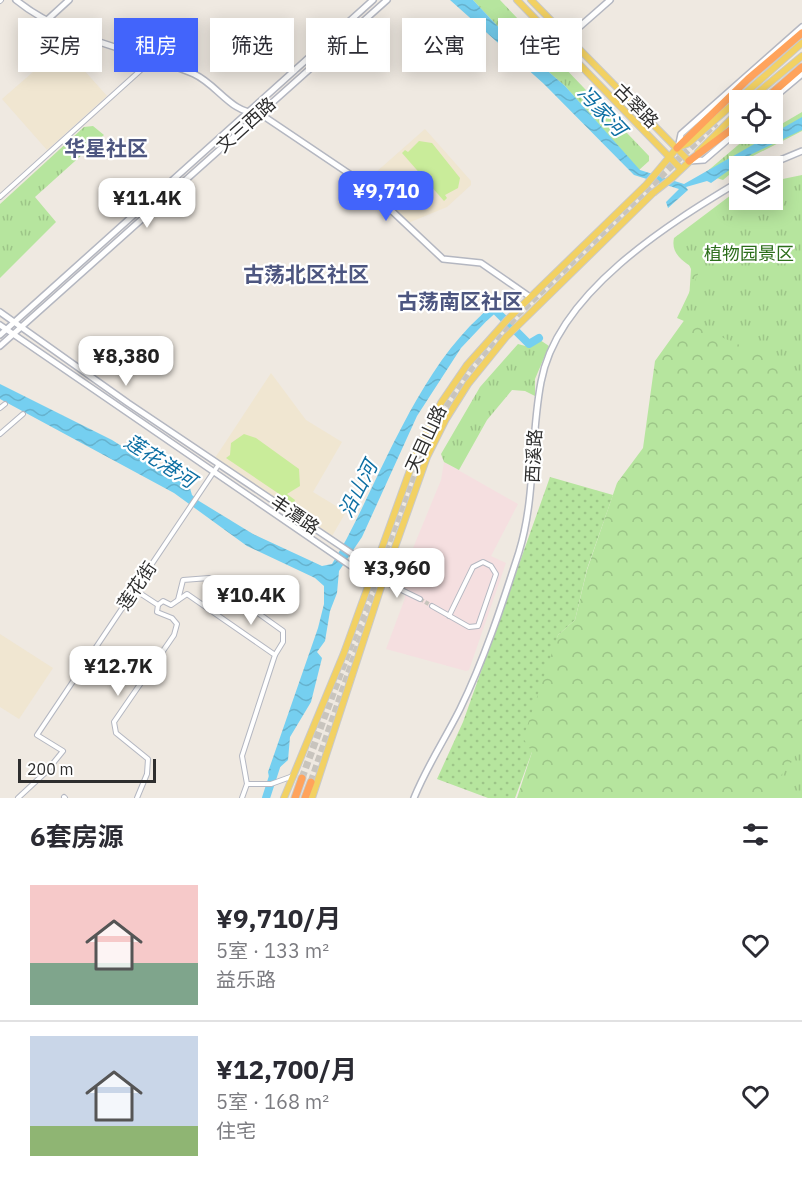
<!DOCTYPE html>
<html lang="zh">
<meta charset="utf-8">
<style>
body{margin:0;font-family:"IBM Plex Sans","Noto Sans SC",sans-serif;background:#f7f7f7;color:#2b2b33;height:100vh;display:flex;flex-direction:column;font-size:22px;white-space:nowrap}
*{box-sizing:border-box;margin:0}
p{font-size:20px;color:#7c7c81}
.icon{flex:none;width:33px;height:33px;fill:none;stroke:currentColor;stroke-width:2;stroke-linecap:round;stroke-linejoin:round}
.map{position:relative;height:798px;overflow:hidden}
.sheet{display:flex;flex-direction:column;background:#fff;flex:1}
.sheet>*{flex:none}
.guide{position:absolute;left:18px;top:18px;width:766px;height:54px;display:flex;gap:12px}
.controls{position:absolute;left:729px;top:90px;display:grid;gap:12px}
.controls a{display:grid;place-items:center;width:54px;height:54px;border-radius:0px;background:#fff;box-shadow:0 3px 15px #0003;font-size:30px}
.scale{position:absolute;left:18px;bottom:15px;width:138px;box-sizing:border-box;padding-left:6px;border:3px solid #2e2e2e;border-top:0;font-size:16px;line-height:21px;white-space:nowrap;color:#2e2e2e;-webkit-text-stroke:4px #fff;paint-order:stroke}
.price{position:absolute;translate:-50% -51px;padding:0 14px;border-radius:12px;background:#fff;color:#222;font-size:20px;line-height:39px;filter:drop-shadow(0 2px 3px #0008)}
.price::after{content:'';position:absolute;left:50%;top:36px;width:18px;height:14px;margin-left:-9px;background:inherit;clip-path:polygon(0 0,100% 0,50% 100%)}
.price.selected{background:#4264fb;color:#fff}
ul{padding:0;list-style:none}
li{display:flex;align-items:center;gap:18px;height:150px;padding:0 30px}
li+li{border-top:2px solid #e1e1e2}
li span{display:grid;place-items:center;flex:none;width:168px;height:120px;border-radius:0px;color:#555}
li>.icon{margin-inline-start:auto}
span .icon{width:72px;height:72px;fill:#fffc;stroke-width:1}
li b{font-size:26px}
h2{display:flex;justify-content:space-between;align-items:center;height:72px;padding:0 30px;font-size:26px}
.tag{padding:0 21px;border-radius:0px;background:#fff;box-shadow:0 3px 15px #0003;font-size:21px;line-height:54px}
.tag.selected{background:#4264fb;color:#fff}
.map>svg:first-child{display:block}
.education{fill:#f0e6d1}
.medical{fill:#f5dfe0}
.grass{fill:url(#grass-dots)}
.forest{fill:url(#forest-crowns)}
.park{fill:url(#park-tufts)}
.pitch{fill:#c9ec9a}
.water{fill:url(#water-waves)}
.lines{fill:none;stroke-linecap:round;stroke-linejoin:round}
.river{stroke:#75cff0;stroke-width:8}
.street-tunnel{stroke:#c8c4bd;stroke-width:4;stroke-dasharray:4 2;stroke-linecap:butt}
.highway-tunnel{stroke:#c8c4bd;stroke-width:7;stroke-dasharray:7 3.5;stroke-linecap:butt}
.street-casing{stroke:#b4b7c1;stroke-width:6}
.secondary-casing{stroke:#b4b7c1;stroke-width:8}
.primary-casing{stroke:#c9c9c9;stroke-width:8}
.highway-casing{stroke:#c9c9c9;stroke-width:9}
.street{stroke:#fff;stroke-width:4}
.secondary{stroke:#fff;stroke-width:5}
.primary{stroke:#f2d163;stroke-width:6}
.highway{stroke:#ffa35c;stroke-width:7}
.primary-bridge-casing{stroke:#c9c9c9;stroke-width:8;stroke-linecap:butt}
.primary-bridge{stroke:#f2d163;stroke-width:6}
.labels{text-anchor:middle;stroke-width:4.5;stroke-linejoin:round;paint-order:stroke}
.street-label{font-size:18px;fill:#2e2e2e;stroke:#fff}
.park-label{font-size:18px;fill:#2c6e1b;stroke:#fff}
.water-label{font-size:20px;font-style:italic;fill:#0d6fa3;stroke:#fff}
.quarter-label{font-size:21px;font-weight:bold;fill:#4d5680;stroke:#fff}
</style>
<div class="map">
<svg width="802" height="798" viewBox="0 0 802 798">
<defs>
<pattern id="grass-dots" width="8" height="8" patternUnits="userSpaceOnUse" patternTransform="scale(1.5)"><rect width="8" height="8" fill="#b6e59e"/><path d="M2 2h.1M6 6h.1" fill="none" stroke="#9dc588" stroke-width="1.8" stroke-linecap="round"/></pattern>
<pattern id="forest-crowns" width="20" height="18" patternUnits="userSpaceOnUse" patternTransform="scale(1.5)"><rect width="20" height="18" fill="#b6e59e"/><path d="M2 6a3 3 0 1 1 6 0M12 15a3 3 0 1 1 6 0" fill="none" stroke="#9dc588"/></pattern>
<pattern id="park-tufts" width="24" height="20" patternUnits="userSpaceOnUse" patternTransform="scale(1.5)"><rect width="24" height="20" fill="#b6e59e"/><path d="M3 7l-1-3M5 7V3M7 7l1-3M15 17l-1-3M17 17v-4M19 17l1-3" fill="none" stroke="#9dc588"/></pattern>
<pattern id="water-waves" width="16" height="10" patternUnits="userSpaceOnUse" patternTransform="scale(1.5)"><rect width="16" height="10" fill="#75cff0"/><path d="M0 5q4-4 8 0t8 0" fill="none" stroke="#66b2ce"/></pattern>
</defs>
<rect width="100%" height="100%" fill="#efe9e1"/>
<g class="education">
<path d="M49,52L83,69L107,96L47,150L2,99L33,72L31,69Z"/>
<path d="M425,129L471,181V185L447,207L408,223L366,181Z"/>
<path d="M271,373L306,420L342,442L313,492L346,512L332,536L215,458Z"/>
<path d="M0,634L53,668L19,719L0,707Z"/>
</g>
<path class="medical" d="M444,462L518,504L491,556L506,563L469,670L466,671L386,649L405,598L404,570L441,480Z"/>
<path class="grass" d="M550,477L613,495L587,569L575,620L558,635L532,752L515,798H488L437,779L463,722Z"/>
<path class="forest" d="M802,177V798H517L532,752L523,738L558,635L575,620L587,570L617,483L643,448L655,361L688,315L691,269L676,237L772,200Z"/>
<g class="park">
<path d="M473,0H500L649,156V161L639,170L565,86L505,34Z"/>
<path d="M802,112V131L749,158L723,180L704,174L751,134H772L773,129Z"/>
<path d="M93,126L104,135L35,197L56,222L0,278V204L84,127Z"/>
<path d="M802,175V379L784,364L677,318L699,272C687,263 670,256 674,238L739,189L740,200H772L773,181Z"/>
<path d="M540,340L549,346L535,379V396L525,391L512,390L487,420L459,470L444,462L441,454L480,387L518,344L529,347Z"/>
<path d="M802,729V798H763L794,759Z"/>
</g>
<g class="pitch">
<path d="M419,141L432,143L460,178L458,188L445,195L447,198L444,201L402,153L405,150L408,152Z"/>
<path d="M244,434L256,438L299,469L300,486L287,494L295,500L294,504L226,458L230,455L231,443Z"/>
</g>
<g class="water">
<path d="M450,0H473L505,34L565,86L640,170L684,184L802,117V130L752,154L711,183L707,181L686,187L688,190L668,208L666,202L679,189L634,175L544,84Z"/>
<path d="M491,307L495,312L461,348L417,416L362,537L339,571L337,593L330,611L325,641L317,652L322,658L311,702L290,737L288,760L269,777L268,772L318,628L324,604V586L315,578L247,546L174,493L0,399V384L112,440L150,464L187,478L192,495L199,501L253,534L322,566L332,564L346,540C386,464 423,361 491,307Z"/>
</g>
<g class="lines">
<g class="river">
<path d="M485,317L494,309L529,344L539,338"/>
<path d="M266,798L277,764"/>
</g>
<path class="street-tunnel" d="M420,599L432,606"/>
<g class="highway-tunnel">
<path d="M302,778L424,446L439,416L472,367L517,315L716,123"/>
<path d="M311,782L378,588"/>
</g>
<g class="street-casing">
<g id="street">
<path d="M0,1L1,0"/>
<path d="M0,197L153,59"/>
<path d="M0,408L5,404"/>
<path d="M0,434L23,414"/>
<path d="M383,581L420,599"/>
<path d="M135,590L158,605"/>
<path d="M178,600L183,580L209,578L283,631V642L275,655"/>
<path d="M158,605L163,601L171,605L187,594L275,655L242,756L247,784L242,798"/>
<path d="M432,606L469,627L478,626L496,574L491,566L483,562L473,567L449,616"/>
<path d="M247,784H271L293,776"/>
<path d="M64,797L65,798"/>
<path d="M18,798L46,772L63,751L37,735L219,464"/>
<path d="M137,798L147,774L148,759L116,733L114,722L174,635L177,624L172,618L157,612L158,605"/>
</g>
</g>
<g class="secondary-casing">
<g id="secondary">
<path d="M16,0C66,41 136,49 194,74C218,85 231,114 259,113L360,181L443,259L481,263L530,297"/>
<path d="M46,21L69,0"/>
<path d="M560,44L610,0"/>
<path d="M771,100L802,74"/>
<path d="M678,148L681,134L802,27"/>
<path d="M689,161L704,160L740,129"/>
<path d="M766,166L802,151"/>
<path d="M0,312L128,403L357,557L374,566L383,581"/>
<path d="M0,325L351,566L382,580"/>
<path d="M0,335L373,0"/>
<path d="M0,346L387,0"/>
<path d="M414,798C427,766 445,739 460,709C484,660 502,605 519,552C536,496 530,439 541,382C557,293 668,224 740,181"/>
</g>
</g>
<g class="primary-casing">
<g id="primary">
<path d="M517,0L681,169"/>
<path d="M531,0L689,161"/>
<path d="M749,100L802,56"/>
<path d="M698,152L740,110"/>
<path d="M672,178L691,160"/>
<path d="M284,798L344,653L418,448L441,403L467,365L508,319L646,185L677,148L689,143L802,43"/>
<path d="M312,798L383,581L427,457L446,419L468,384L506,337L653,193"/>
</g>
</g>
<g class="highway-casing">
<g id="highway">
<path d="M764,100L802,67"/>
<path d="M677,148L748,79L802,33"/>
<path d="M689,161L740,123"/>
<path d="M295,798L302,778"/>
<path d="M305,798L311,782"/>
</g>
</g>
<use href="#street" class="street"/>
<use href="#secondary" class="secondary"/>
<use href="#primary" class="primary"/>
<use href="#highway" class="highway"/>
<g class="primary-bridge-casing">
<path id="primary-bridge" d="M653,193L672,178"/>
</g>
<use href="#primary-bridge" class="primary-bridge"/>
</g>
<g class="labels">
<g class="street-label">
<text transform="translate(636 106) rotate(45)" y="6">古翠路</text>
<text transform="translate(246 125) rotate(-42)" y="6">文三西路</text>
<text transform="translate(426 439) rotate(-65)" y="6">天目山路</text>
<text transform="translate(534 456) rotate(-87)" y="6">西溪路</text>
<text transform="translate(295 515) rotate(34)" y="6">丰潭路</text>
<text transform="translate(137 586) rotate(-56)" y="6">莲花街</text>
</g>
<g class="park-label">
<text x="749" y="260">植物园景区</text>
</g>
<g class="water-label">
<text transform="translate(602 111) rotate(47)" y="7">冯家河</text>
<text transform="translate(160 461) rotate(33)" y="7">莲花港河</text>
<text transform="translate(358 489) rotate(-63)" y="7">沿山河</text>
</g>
<g class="quarter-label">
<text x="106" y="156">华星社区</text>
<text x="306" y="282">古荡北区社区</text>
<text x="460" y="309">古荡南区社区</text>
</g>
</g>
</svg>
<div class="controls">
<a><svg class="icon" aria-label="locate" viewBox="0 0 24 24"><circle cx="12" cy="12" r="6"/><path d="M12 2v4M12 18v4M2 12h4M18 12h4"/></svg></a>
<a><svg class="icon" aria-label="layers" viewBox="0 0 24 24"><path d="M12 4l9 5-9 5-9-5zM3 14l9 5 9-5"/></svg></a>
</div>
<div class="scale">200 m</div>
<b class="price selected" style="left:386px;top:222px">¥9,710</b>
<b class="price" style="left:147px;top:229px">¥11.4K</b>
<b class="price" style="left:126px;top:387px">¥8,380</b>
<b class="price" style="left:397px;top:599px">¥3,960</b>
<b class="price" style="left:251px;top:626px">¥10.4K</b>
<b class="price" style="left:118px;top:697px">¥12.7K</b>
<div class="guide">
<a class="tag">买房</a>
<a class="tag selected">租房</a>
<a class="tag">筛选</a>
<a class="tag">新上</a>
<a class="tag">公寓</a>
<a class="tag">住宅</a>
</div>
</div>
<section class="sheet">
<h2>6套房源<svg class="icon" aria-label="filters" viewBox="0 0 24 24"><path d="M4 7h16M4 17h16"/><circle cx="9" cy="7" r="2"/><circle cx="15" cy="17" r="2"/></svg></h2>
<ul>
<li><span style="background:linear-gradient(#f6c9c9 65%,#7fa58c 0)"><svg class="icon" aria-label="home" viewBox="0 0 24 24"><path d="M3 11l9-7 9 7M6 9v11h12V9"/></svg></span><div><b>¥9,710/月</b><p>5室 · 133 m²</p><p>益乐路</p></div><svg class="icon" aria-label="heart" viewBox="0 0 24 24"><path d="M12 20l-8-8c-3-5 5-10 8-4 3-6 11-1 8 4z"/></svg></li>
<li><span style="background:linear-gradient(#c9d6e8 75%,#8fb573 0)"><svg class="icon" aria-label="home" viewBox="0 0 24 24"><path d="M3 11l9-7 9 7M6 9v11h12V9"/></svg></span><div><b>¥12,700/月</b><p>5室 · 168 m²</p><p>住宅</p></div><svg class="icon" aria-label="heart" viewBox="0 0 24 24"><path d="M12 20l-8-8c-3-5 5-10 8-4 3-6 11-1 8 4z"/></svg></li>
</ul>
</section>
